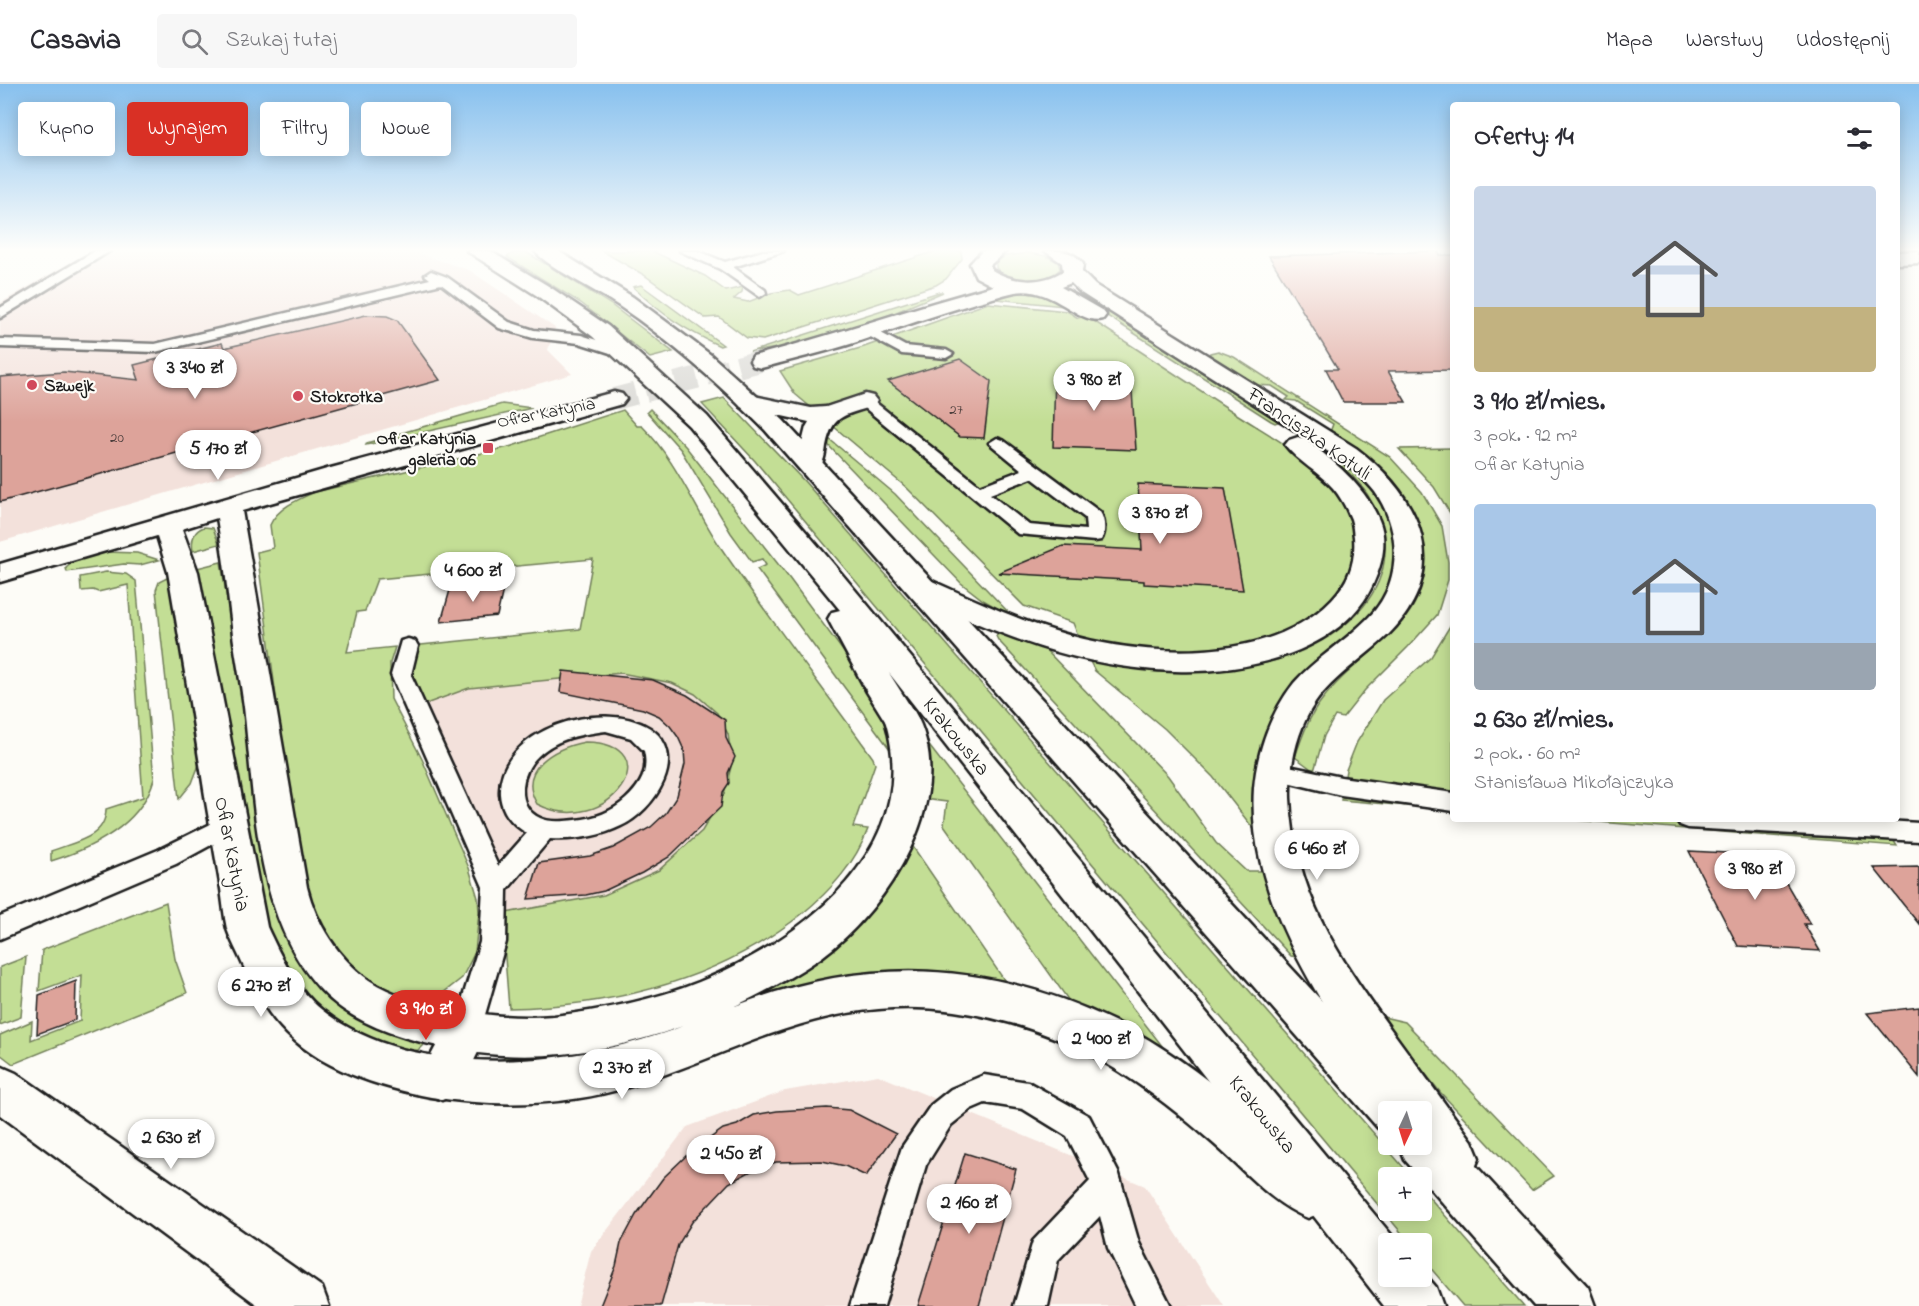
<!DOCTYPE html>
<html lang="pl">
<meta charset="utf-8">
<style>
body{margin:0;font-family:"Indie Flower",sans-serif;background:#f7f7f7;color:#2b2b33;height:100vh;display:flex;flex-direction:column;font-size:22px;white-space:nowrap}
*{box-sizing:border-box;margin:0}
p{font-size:20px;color:#7c7c81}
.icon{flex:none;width:33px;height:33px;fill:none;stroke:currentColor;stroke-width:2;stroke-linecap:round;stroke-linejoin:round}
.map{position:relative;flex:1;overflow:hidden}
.sheet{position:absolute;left:1450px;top:18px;width:450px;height:720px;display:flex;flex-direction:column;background:#fff;border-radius:6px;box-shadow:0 3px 15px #0003}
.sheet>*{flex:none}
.banner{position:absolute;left:18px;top:18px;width:570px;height:54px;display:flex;gap:12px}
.needle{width:39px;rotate:184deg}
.tools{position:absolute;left:1378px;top:1017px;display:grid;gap:12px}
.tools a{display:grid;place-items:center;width:54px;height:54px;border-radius:6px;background:#fff;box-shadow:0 3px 15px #0003;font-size:30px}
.price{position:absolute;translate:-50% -51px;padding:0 14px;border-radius:21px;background:#fff;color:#222;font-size:20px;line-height:39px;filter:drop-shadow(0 2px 3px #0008)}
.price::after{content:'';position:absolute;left:50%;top:36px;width:18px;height:14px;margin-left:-9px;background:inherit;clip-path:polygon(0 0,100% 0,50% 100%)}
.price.on{background:#d93025;color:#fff}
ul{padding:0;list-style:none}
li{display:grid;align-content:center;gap:12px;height:318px;padding:0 24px}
li span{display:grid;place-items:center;height:186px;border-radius:6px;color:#555}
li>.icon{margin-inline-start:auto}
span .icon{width:108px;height:108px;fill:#fffc;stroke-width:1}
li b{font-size:26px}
h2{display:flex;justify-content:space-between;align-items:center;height:72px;padding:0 24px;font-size:26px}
.chip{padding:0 21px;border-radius:6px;background:#fff;box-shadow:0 3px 15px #0003;font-size:21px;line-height:54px}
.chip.on{background:#d93025;color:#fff}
header{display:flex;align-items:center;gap:36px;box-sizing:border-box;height:84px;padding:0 30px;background:#fff;border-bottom:2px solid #e1e1e2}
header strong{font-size:28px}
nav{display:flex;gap:33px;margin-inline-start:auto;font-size:21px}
.search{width:420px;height:54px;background:#f7f7f7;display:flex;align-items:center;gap:15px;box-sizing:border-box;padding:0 21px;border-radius:6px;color:#7c7c81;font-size:22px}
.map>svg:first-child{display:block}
.built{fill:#f3e1db}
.green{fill:#c3de95;stroke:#707d58;stroke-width:1.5}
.building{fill:#dda39a;stroke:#1c1c1c;stroke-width:1.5}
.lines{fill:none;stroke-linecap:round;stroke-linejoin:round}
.secondary-tunnel{stroke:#dbdad6;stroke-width:22;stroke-dasharray:22 10;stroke-linecap:butt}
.lane-casing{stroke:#1c1c1c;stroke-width:5}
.street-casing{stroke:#1c1c1c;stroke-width:5}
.secondary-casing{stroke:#1c1c1c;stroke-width:5}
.primary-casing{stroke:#1c1c1c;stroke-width:5}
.lane{fill:#fdfcf7;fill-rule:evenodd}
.street{fill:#fdfcf7;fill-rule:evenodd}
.secondary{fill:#fdfcf7;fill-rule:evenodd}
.primary{fill:#fdfcf7;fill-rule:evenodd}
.poi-dot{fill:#d1495b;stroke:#fdfcf7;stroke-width:2}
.labels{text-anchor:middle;stroke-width:4.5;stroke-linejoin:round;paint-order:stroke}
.far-number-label{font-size:15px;fill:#4c3e3c}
.far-poi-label{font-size:18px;font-weight:bold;fill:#1c1c1c;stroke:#fdfcf7;text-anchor:start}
.far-street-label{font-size:18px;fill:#1c1c1c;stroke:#fdfcf7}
.street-label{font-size:21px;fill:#1c1c1c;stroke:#fdfcf7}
</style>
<header>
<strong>Casavia</strong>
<div class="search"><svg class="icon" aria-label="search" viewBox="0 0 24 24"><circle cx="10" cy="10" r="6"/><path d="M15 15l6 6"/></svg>Szukaj tutaj</div>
<nav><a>Mapa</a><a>Warstwy</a><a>Udostępnij</a></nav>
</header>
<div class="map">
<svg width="1919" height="1222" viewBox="0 0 1919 1222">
<rect width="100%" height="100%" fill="#fdfcf7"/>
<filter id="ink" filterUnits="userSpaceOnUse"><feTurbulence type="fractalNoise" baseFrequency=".0167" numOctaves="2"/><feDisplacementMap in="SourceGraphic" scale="12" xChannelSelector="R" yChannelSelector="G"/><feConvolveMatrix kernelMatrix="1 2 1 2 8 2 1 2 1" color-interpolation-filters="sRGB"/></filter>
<g filter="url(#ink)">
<g class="built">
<path d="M90,167H411L469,186L555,244L548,266L572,290L0,458V219Z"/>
<path d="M621,589L672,599L695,610L717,629L728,650L732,679L724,710L702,747L659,786L604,811L506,829L493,773L423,621L469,604Z"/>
<path d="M878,991L1145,1102L1224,1222H577L591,1167L687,1043L785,1007Z"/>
</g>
<g class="green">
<path d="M602,167H652L705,192L726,207L743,203L742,208L734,215L748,218L771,209L790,206L799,211L936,167H961L962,175L946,195L936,201L763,256L747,254L719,233L705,234L644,191Z"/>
<path d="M526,168L610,220L673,268L650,274L581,219L507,173L513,169Z"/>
<path d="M1028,169L1046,172L1058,178L1060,185C1046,200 1009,200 996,184V179L1005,172Z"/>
<path d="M641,201L723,261L720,262C685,246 661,230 633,203Z"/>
<path d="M939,208H943L866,241L785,263L750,268Z"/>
<path d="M1013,208L1046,211L1073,223L997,215L991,212Z"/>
<path d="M988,219L1067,227L1078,234L1086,232C1137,265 1188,298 1238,331C1271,352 1307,371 1333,401C1352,424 1356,447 1353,476C1352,494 1338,510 1325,521C1258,583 1161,569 1079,554L1073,539L1024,522L907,404L795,310L780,287L864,263Z"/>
<path d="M1111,225L1283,336L1275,339L1271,337L1101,228Z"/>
<path d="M1218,267L1234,273L1390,373L1422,408L1442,442L1448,478V496L1437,531L1408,563L1365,606L1343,634L1335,632L1324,652L1314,687L1295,673C1302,653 1309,632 1322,616C1346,584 1382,564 1406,533C1419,516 1424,499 1424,478C1425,416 1376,380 1330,348L1333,340L1296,317L1286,316L1289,313L1272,302L1255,301L1209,272L1210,269Z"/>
<path d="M724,314L805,398L1412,1093L1389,1094V1126H1422V1105L1524,1222H1463L1422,1174V1160L1410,1159L755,377L702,320Z"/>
<path d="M502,320L532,324L366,361L367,359Z"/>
<path d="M650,325L686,363L789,494L883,621L898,676L757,485L766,481L762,475L752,478L731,449L681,366L647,328Z"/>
<path d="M623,326L637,342H642C676,376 693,421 719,461C768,533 822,603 873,674L875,680L853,743L868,745C855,780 831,806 802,830C718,896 614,922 509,924L504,861L506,829L604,811L659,786L702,747L724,710L732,679L728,650L717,629L695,610L672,599L621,589L469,604L423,621C412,594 407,588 421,561L580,545L593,475L377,495L365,527L357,528L347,568L395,563L390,579L391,615L422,675L469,784L478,814L479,828L475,868L462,894L434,916L410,920L401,919L343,879L311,824L295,757L257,468L273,464L270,441C277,424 299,415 315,408L509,363Z"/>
<path d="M1304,350C1327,365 1351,380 1368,400C1406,443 1404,500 1363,539C1336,565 1301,582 1281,616C1270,634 1256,681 1254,703C1252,718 1257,733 1256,748L1213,693L1165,645L1095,587L1088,574C1146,581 1198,591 1256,581C1338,566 1423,497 1367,410C1350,384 1323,368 1297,352Z"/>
<path d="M828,354L895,410L1013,533L983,516L961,499L829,362Z"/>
<path d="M1453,364H1454L1453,434L1434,403L1399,365Z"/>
<path d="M204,443L213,444L219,460L193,467C191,456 193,447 204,443Z"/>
<path d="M106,468L137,469L159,476L140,481L124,480L67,488L66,484L80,472Z"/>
<path d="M221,478L273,807L297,874L319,902L424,953V960L418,966L407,968L354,951L300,910L266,850L197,484Z"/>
<path d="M106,488L126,490L136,497L154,695C141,741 93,764 51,777V767C74,758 106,754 106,725L143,713L128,501L98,508L93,506L81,507L80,493Z"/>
<path d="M173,491L202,673L192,699L179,715L156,506L159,498Z"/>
<path d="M1453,537V726L1341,716L1346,686L1357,658L1383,616L1431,573Z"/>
<path d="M1000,549L1043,563L1168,692L1216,759L1246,787H1267L1298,873L1291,872L998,556L996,552Z"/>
<path d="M925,657L927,659L1173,976L1074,924L944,741L947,718L923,715Z"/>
<path d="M585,658C673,659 609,757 537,720C516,685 554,664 585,658Z"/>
<path d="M1562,735H1880L1897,762Z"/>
<path d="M909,757L1009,903L987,898L626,969L502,978L506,969L729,920Z"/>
<path d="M166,818L175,875L187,909L13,980L0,970V951L32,937L31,956L80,937L82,891L39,907L42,866Z"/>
<path d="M26,873L21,933L0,941V883Z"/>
<path d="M1379,932L1405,938L1554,1092L1532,1106L1440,1008Z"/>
</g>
<g class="building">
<path d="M1437,167L1440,171H1454V286L1388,287L1406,318H1343L1326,285H1338L1269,172Z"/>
<path d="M366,231L387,232L397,236L440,296L0,418V293L64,288L139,296L134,281L222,259L224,264Z"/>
<path d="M960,275L991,297L984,354L960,353L888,297Z"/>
<path d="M1055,289L1131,292L1136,366L1053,363Z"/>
<path d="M1138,400L1225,404L1243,506L1144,500V497L998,489L1063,462L1142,466Z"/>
<path d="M504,501L497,532L441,538L450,506Z"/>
<path d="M563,587L653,596L687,611L725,636L726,654L735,673L728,689L729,699L723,708L721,723L669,773L642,789L604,807L586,811L528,815L539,779L590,772L613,764L651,743L666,729L677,712L685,680L684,666L678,653L670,642L659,632L643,625L560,608Z"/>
<path d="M1689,767L1765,771L1780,797H1785L1810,840H1804L1820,867L1738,862Z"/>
<path d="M1919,783V840L1874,784Z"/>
<path d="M76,897L75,936L37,950L39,911Z"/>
<path d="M1919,923V993L1867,929Z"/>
<path d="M827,1024L849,1026L896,1050L866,1092L845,1082L822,1077L776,1078L751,1087L729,1099L692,1138L678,1161L661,1222H600L616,1182L621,1159L636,1131L663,1094L688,1070L723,1045L737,1041L754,1031L777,1027Z"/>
<path d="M965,1069L1016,1085L979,1222H918Z"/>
</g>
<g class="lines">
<path class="secondary-tunnel" d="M614,315L761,277"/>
<g class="lane-casing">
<g id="lane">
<path d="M95,167H110L0,234V224Z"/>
<path d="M680,167H698L725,178L763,167H784L733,183L765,206L766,209L760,213L720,185Z"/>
<path d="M431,187L447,193L509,238L534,246L581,251L631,267L633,270L626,274L579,259L533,254L499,244L441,200L155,268L0,263V255L155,260L430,195L425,191Z"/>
<path d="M870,243L905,262L946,266L953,270L946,274L902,270L865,250L863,247Z"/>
<path d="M865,312L870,314L980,402L1022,386L989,359L997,354L1003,356L1100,428C1105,435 1106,449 1101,456L1095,457L1018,450L860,320L857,317L860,314ZM1032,394L1085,434L1086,446L1029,441L990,410Z"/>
<path d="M408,555L415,557L418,562L411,591L498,782L527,749C512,741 501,727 500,710C497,645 603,614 650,644C691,672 654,727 621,742C599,753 574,756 550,755L507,806L506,858L480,948L476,957L466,961L456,957L452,948L480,858L483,803L391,591L401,557ZM606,647L631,654L644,667C649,687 641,701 626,715C612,728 595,734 576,736C565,737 550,739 540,734C514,722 521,687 538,672C557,654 582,650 606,647Z"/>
<path d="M1274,679L1341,693L1454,709V727L1341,711L1266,693L1263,687L1266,681Z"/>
<path d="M227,732L235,734L239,741L235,748L176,780L0,855V832L158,766Z"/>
<path d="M1676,735H1853L1919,739V757L1688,744L1680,741Z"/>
<path d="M984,991L1028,998L1089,1032L1119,1090L1139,1159L1171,1222H1136L1108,1164L1100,1132L1058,1176L1048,1222H1014L1033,1157L1090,1097L1067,1052L1023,1025L985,1019L971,1025L951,1041L926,1081L884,1222H850L902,1063L931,1021L951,1005Z"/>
</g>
</g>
<g class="street-casing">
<g id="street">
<path d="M1919,167V179L1898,180V168Z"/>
<path d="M865,310L873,312L877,317L873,322C845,332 833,329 826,362C825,370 824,378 819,384L810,387L801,384L797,379L806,343L809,338L741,323L737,318L741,313L749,311L811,324L826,323Z"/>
<path d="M466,928L481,934L488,948L458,1009L442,1016L426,1009L419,994L451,934Z"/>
<path d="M0,982L16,989L322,1203L329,1222H259L0,1031Z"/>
</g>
</g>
<g class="secondary-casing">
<g id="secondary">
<path d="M982,167H1006L990,181L992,186C1013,199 1042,201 1063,187L1062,179L1045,167C1061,167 1072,165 1083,180L1082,188L1095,201L1356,364C1421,413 1454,485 1388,551C1364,574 1334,592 1315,619C1297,645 1289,683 1290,714C1294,809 1339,874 1392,947C1419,984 1445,1020 1472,1057L1479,1074L1472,1091L1455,1098L1438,1091L1418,1060H1422V1028H1395C1333,935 1246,822 1254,704C1257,667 1271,628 1294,599C1315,575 1343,559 1366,536C1402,502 1403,448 1375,408C1365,395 1351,384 1338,374L1081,209L1071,199L1061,203L1103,227L1106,231L1103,235C1079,242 1053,201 1015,208C1001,211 988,216 975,219C935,231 897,244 857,258C829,267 798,274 769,282L761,284L753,282L750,277L753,272C834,251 912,224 993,202L976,193L970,180Z"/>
<path d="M614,308L622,310L626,315L622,320L242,427L307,803C316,839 338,874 369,896C391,911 419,918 445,924C480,931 518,935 554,932C603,926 654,916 699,898C804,855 924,764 885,636L890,627L902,624L914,627C962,709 889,824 822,873C795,892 765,908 735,922C869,871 988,876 1118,939C1161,960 1200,990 1238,1020C1260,1037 1281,1055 1301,1072C1309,1079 1320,1085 1325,1093C1329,1098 1330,1105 1332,1110L1325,1127L1308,1134C1272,1120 1243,1085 1214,1060C1133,989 1063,943 954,927C831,910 748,963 638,1000C572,1022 499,1024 431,1013C378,1003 317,984 281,943C264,925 254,903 243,881C238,869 231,857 227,845C224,832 223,818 221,805C216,776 211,747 206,718C194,641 181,565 168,488L157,452L0,498V480L327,385ZM217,434C224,473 228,512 233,551C236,575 241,599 244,623C255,716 254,834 321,906C350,938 397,953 438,962C522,981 602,971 683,942C579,982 415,1000 322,926C296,905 281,873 267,843L198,488L182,445Z"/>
<path d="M1298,353L1307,356C1335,379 1364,401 1379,436C1387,454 1383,476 1376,493C1349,567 1246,590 1175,587C1074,583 1002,551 912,511L907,504L912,497L922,495L932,497C973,515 1013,534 1055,547C1138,573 1267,583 1332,515C1349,497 1356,478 1354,453C1353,447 1353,441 1351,435C1347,425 1340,412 1333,404C1319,388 1298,378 1285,361L1289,356Z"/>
</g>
</g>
<g class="primary-casing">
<g id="primary">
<path d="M467,167H490L550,203L608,242L707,332L831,477L1399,1160H1389V1192H1422V1187L1436,1203L1443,1222H1384L889,589L919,636L914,645L902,648L890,645L867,608L828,535L832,528L840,526L689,342L592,252L536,211Z"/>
<path d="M535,167H558L633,213L711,271L783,336L1410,1012L1417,1028H1389V1049L1378,1044L765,346C720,301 672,258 619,222C601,209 544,181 535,167Z"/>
<path d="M1422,1035L1439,1042L1588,1203L1595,1222H1534L1405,1076L1399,1060H1422Z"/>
</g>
</g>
<use href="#lane" class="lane"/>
<use href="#street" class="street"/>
<use href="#secondary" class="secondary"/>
<use href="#primary" class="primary"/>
</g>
</g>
<linearGradient id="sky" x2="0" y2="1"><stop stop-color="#87c0ee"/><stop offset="0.49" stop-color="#fefefb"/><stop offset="1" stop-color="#fefefb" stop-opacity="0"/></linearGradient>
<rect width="1919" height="338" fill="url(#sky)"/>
<g class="poi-dot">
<circle cx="32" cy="301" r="6"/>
<circle cx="298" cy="312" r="6"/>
<rect x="482" y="358" width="12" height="12" rx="3"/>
</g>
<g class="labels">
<g class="far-number-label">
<text x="956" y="330">27</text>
<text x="117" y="358">20</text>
</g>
<g class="far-poi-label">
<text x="44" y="307">Szwejk</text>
<text x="310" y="318">Stokrotka</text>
<text x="476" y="360" text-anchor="end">Ofiar Katynia<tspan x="476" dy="21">galeria 06</tspan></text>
</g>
<g class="far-street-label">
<text transform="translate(546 328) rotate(-11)" y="6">Ofiar Katynia</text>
</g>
<g class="street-label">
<text transform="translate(1310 349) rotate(35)" y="7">Franciszka Kotuli</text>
<text transform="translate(957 652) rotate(51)" y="7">Krakowska</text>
<text transform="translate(233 770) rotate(79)" y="7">Ofiar Katynia</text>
<text transform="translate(1263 1030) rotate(51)" y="7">Krakowska</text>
</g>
</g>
</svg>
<div class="tools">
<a><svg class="needle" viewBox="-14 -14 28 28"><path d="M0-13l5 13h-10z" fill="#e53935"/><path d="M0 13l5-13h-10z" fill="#7c7c81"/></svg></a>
<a>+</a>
<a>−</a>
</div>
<b class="price" style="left:195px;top:316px">3 340 zł</b>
<b class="price" style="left:1094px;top:328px">3 980 zł</b>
<b class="price" style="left:218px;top:397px">5 170 zł</b>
<b class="price" style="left:1160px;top:461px">3 870 zł</b>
<b class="price" style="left:473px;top:519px">4 600 zł</b>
<b class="price" style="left:1317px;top:797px">6 460 zł</b>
<b class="price" style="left:1755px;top:817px">3 980 zł</b>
<b class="price" style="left:261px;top:934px">6 270 zł</b>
<b class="price on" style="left:426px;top:957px">3 910 zł</b>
<b class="price" style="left:1101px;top:987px">2 400 zł</b>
<b class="price" style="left:622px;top:1016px">2 370 zł</b>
<b class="price" style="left:171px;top:1086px">2 630 zł</b>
<b class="price" style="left:731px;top:1102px">2 450 zł</b>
<b class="price" style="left:969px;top:1151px">2 160 zł</b>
<div class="banner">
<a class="chip">Kupno</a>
<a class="chip on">Wynajem</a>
<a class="chip">Filtry</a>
<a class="chip">Nowe</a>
</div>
<section class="sheet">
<h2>Oferty: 14<svg class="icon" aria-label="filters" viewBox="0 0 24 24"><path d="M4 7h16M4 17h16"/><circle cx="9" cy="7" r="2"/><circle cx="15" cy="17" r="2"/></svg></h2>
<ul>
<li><span style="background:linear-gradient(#c9d6e8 65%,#c2b280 0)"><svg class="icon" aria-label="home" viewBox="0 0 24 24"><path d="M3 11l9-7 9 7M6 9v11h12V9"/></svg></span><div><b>3 910 zł/mies.</b><p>3 pok. · 92 m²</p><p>Ofiar Katynia</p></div></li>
<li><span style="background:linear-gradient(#a9c7e8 75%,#9aa5b1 0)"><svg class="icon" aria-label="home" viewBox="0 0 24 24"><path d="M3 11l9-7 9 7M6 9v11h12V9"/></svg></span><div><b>2 630 zł/mies.</b><p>2 pok. · 60 m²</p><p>Stanisława Mikołajczyka</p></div></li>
</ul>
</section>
</div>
